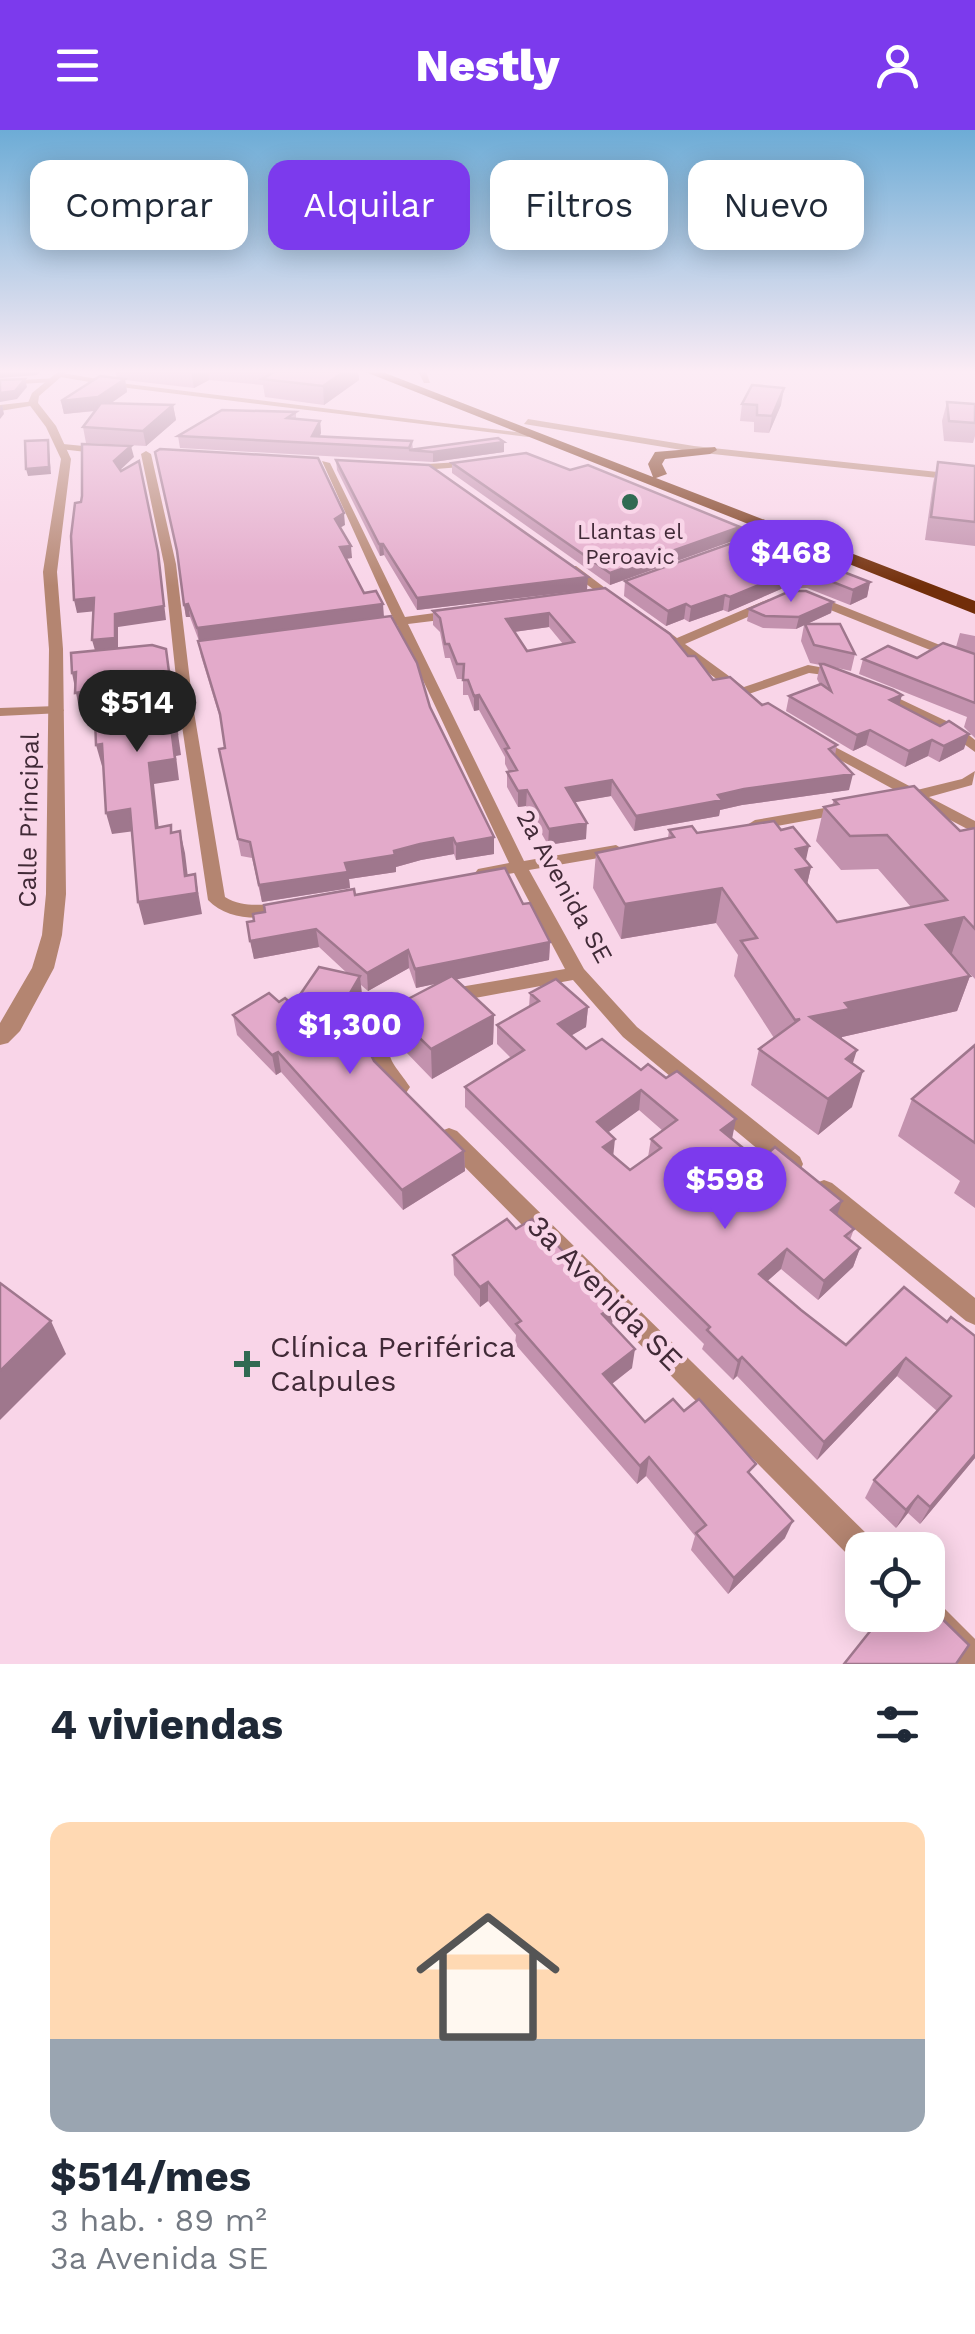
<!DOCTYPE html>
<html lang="es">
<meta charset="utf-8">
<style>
body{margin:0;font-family:"Work Sans",sans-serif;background:#f6f6f7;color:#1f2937;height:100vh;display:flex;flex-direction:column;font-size:38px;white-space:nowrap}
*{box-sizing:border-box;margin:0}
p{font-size:32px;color:#747a83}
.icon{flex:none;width:55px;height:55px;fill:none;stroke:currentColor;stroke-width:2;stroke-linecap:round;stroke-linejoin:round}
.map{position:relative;height:1534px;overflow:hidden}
.panel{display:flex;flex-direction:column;background:#fff;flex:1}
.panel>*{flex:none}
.guide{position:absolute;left:30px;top:30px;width:915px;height:90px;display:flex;gap:20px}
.tools{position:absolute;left:845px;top:1402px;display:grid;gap:20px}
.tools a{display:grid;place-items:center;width:100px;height:100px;border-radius:20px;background:#fff;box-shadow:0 5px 25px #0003;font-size:50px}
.price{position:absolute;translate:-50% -85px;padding:0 22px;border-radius:35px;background:#7c3aed;color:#fff;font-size:32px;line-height:65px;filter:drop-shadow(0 2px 5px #0008)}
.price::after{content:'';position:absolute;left:50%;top:60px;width:30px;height:22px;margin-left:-15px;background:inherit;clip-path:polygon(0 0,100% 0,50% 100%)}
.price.selected{background:#222;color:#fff}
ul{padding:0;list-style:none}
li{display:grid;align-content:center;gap:20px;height:530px;padding:0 50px}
li span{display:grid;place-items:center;height:310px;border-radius:20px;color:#555}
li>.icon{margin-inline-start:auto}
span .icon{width:180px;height:180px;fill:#fffc;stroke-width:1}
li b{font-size:42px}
h2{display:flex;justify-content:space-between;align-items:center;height:120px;padding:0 50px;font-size:42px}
.pill{padding:0 35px;border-radius:20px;background:#fff;box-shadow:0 5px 25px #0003;font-size:35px;line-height:90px}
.pill.selected{background:#7c3aed;color:#fff}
header{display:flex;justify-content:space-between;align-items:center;height:130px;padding:0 50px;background:#7c3aed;color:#fff;font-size:45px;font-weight:800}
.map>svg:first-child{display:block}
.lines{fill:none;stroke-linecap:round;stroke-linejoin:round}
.minor{fill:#b48571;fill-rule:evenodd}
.tertiary{fill:#b48571;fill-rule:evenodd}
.trunk{fill:#722e0a;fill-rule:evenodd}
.wall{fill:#c392ae;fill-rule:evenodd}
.shaded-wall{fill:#9f778d}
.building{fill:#e3aaca;stroke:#9f778d;stroke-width:2.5;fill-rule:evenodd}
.poi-dot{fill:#316a52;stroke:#f9d5e8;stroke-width:4}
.labels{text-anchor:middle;stroke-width:9;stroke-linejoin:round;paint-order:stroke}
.far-poi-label{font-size:22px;fill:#412a37;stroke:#f9d5e8}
.street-label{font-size:25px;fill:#412a37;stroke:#f9d5e8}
.near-street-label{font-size:30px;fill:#412a37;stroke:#f9d5e8}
.near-poi-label{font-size:30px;fill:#412a37;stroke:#f9d5e8;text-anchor:start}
</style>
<header><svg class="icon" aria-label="menu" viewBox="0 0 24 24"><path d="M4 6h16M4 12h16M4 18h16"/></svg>Nestly<svg class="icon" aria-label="person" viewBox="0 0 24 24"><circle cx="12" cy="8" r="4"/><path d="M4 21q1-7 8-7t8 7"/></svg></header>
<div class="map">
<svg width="975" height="1534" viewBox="0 0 975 1534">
<rect width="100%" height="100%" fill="#f9d5e8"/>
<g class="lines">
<g class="minor">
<path d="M418,241H426L430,253H424Z"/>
<path d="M63,243L120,253L532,304L528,307L120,257L60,247Z"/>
<path d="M58,248L55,252L0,255V251Z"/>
<path d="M36,271V275L0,281V275Z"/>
<path d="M63,314L104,318L109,321L104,324L60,319V315Z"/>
<path d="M146,321L151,324L176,434L193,576L225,767C248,781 269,771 292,775L295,779L292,783C265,790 229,792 208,770L179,576L164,434L141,324Z"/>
<path d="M322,331L330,333L405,487L457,480L463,484L457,488L408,494L524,731L616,715L624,720L616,725L529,740L584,839L637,897L800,1027L803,1034L800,1041L792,1043L784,1041L623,907L573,850L448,873L441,871L438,866L441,861L448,859L565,839L514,743L484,748L475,743L478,739L509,733L397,495L387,492L393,488Z"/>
<path d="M477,331L479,333L474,336L410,341L405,338L410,335Z"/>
<path d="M568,436H576L625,473L615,476L568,440Z"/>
<path d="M812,464L975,529V538L808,471V465Z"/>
<path d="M769,469L773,470V476L685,514L744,557L808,535L847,542V548L809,543L743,566L736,564L655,502L665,499L677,508Z"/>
<path d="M879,559L959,597L975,610V622L949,603L874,566V560Z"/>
<path d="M57,576L64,580L62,583L0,586V578Z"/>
<path d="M816,607L917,660L962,649L975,641L972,655L929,667L975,691V703L914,671L896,672L894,669L902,664L811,614L809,611Z"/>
<path d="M842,675L850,680L848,683L755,700L747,695L755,690Z"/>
<path d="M422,865L429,867L432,872L429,877L391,897C383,929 394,933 410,957L406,963C386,969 368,938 367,920C367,908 370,898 375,888Z"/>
<path d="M449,998L457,1001L873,1410L878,1420H862V1435L853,1430L441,1013L438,1007L441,1001Z"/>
<path d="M824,1050L832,1053L975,1168V1195L966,1191L816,1067L813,1060L816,1053Z"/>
<path d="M928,1469L939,1473L975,1509V1534H956L917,1495L913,1485H928Z"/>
</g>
<g class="tertiary">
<path d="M59,241H68L39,266L38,273L56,296L71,329L57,442L63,519L66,764L62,805L54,838L20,901L8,913L0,915V893L32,838L42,805L46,764L49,519L43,442L61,329L46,297L28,273L32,263Z"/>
<path d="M528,289L694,316L975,346V352L694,322L524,294Z"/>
</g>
<path class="trunk" d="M363,241H380L653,347L648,334L655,322L715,317L717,320L710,324L665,329L662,334L667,344L656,348L975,471V484Z"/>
</g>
<g class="wall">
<path d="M115,241H358L359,250L324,275L265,267L263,255L209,250L194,258L125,250L127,262L110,274L173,275L176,290L146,316L86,313L83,297L96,281L64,284L61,271L117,248Z"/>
<path d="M947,272L975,274V306L973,313L944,311L942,291Z"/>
<path d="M742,274L781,275L769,303L754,302V292L740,291Z"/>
<path d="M296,282V289L320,291L321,303L320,306L412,311L413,320L504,322L433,332L180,318L178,306Z"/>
<path d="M336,330L587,460L417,480L384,425L380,426L337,340Z"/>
<path d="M938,332L975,336V416L925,410L933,353Z"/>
<path d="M452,333L570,340L740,397L738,409L610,455L452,343Z"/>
<path d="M345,395L340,398L352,428L346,429L199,511L190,487H186L184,475Z"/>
<path d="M781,411L780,420L836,444L870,452L867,467L850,475L807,458L781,459L728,482L723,480L689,492L684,489L666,496L624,466L625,451Z"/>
<path d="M605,458L688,526L713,550L837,615L835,625L849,660L742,675L720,680L719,686L634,701L611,666L575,672L586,709L548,715L526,676L518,677L507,657V642H509L505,634V627L479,580L474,581L468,565H463V549H457L450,528H445L440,502L433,495V481ZM549,497L563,514L527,521L514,502Z"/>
<path d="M833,472L831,483L807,494L855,524L851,541L833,537L899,574L964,619L939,632L928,626L905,637L866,615L853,621L786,581L789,566L820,555L817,549L820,535L810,533L801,511L804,495L796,499L763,498L747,491L749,479Z"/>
<path d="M960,503L975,506V608L964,597L967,587L859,544L863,529L917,528L956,517Z"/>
<path d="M198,511L430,577L494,724L456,730L454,724L421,730L396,737V742L349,749L350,758L262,772L252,728L241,726L219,619L225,618L222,595L201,526Z"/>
<path d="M834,670L960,701L975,698V849L950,823L970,846L957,881L842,907L841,909L853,934L852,977L818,1005L751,955L759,919L774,908L734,846L738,825L716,793L621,809L593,758L596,723L668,708L669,700L697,703L806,731L811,737L807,754L837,792L911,777L878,739L841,740L816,711L824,677L832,675Z"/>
<path d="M355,765L523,774L550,812L549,830L456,849L494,885L493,914L432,949L403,919L400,889L438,853L416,858L409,838L368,861L361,855L362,866L348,891L374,931L464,1021L465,1041L403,1080L281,942L276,945L237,905L233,885L279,872L293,875L348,844L319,817L254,829L247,792Z"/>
<path d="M530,863L588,877L586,897L571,905L586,919L732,1009L759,1031L854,1099L850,1110L860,1118L853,1137L818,1170L781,1139L767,1151L801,1180L846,1215L947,1192L975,1328L920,1394L908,1383L896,1398L865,1368L874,1350L937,1281L897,1246L817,1330L737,1246L733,1250L702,1219L704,1214L465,977V957L511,928L497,914V895L529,877ZM639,980L663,1001L651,1009L648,1027L630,1040L613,1026L608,1002Z"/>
<path d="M975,915V1078L954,1063L960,1051L898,1006L912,969Z"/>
<path d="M453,1125L612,1194L632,1238L612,1254L645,1292L684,1281L752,1346L785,1408L728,1464L691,1420L695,1406L646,1346L637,1354L515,1214L516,1205L488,1171L480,1177L454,1145Z"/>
</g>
<g class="shaded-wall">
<path d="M0,241H41L37,245L0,248Z"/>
<path d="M191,241H208L209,250L194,258Z"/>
<path d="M345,241H358L359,250L324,275L323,256Z"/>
<path d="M25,249L27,257L17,269L0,272V263Z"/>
<path d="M125,249L127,262L101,280L64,284L61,271Z"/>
<path d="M784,258L781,275L769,303L772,286Z"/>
<path d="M2,275L4,284L0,289V278Z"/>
<path d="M173,275L176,290L146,316L143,301Z"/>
<path d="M320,291L321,303L316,313L312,306Z"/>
<path d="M48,310L51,344L28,346L26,339Z"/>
<path d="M504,312V322L433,332V322Z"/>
<path d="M131,316L134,327L117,343L114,331Z"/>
<path d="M344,383L345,395L336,400L335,389Z"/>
<path d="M740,397L738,409L610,455V443Z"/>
<path d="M379,414H383L384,425L380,426Z"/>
<path d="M351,416L352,428L341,429L340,417Z"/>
<path d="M158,422L166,490L118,497V521L96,524L92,510L115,484Z"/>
<path d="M783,445L781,459L728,482L730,467Z"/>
<path d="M588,447L587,460L417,480V468Z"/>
<path d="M870,452L867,467L850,475L853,460Z"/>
<path d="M725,465L723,480L689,492L691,477Z"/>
<path d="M94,468L97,481L77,483L74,470Z"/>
<path d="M833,472L831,483L796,499L799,487Z"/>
<path d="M188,474L190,487H186L184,475Z"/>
<path d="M383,474L384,487L199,511L197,498Z"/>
<path d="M686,474L684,489L666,496L668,481Z"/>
<path d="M549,483V497L506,503V489Z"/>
<path d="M166,519L181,625L176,626L179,650L154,654L161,719L156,698L149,633L167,579Z"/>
<path d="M76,542L94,560L99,580L80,583L72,543Z"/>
<path d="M479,565V580L474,581V566Z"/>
<path d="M902,565L898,580L890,570Z"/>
<path d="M870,600L866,615L853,621L857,605Z"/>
<path d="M969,604L964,619L939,632L944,616Z"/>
<path d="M932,610L928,626L905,637L909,621Z"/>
<path d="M102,614L108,635L102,636L96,615Z"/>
<path d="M853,644L849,660L742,675L720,680L719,686L634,701L636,686L744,659Z"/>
<path d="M612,650L611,666L565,674L566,658Z"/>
<path d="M527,660L526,676L518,677V661Z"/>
<path d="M130,679L135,701L112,704L106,683Z"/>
<path d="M587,693L586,709L548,715L549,699Z"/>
<path d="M180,701L185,723L190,764L195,744L202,784L144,795L138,772L185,746Z"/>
<path d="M494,707V724L456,730V714Z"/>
<path d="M453,708L454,724L421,730L396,737V742L349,749L350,758L262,772L259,755L420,714Z"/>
<path d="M809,716L804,739L811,737L803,772L788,775L796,719Z"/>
<path d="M722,758L716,793L621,809L625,774Z"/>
<path d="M964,787L952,823L914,831L926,795Z"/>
<path d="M316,799L319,817L254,829L250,811Z"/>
<path d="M550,812L549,830L416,858L415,839Z"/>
<path d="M408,820L409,838L368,861L367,843Z"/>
<path d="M360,846L362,866L342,902L339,882Z"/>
<path d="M970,846L957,881L842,907L839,914L810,887L845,873Z"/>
<path d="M588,877L586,897L557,914L558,894Z"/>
<path d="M494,885L493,914L432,949L431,919Z"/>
<path d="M857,920L846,955L863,941L852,977L818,1005L828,969L846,929Z"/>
<path d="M278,922L281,942L276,945L272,925Z"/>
<path d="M641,960L639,980L595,1012L597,992Z"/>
<path d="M736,989L732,1009L721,1000Z"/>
<path d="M615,1009L613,1028L603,1017Z"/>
<path d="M464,1021L465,1041L403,1080L402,1060Z"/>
<path d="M842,1071L835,1091L831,1080Z"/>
<path d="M860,1118L853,1137L818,1170L824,1151Z"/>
<path d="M787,1119L781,1139L754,1163L759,1144Z"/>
<path d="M488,1152V1171L480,1177V1157Z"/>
<path d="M615,1175L612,1194L602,1184Z"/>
<path d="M51,1191L66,1224L0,1290V1241Z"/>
<path d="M635,1219L632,1238L600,1263L603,1244Z"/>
<path d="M742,1227L737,1246L733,1250L738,1231Z"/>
<path d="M906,1228L897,1246L817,1330L824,1312Z"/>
<path d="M975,1324V1328L920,1394L930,1377Z"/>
<path d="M649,1327L646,1346L637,1354L640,1336Z"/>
<path d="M918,1366L908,1383L896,1398L906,1380Z"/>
<path d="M793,1391L785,1408L728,1464L734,1448Z"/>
</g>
<g class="building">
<path d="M276,241H345L323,256L262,249Z"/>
<path d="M100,246L125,249L98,267L61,271Z"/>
<path d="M25,249L15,261L0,263V250Z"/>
<path d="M752,255L784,258L772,286L757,285V275L742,274Z"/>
<path d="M947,272L975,274V293L949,291Z"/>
<path d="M101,273L173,275L143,301L83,297Z"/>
<path d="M222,280L296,282L287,288L320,291L312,306L412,311L409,318L178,306Z"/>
<path d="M498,308L504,312L433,322L409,320Z"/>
<path d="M48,310L49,337L26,339L25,311Z"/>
<path d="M82,314L131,316L114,331L121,341L139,331L158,422L164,476L115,484V508L92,510L94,468L74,470L71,406L75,373L81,372L82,366Z"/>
<path d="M160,319L318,328L344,383L335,389L351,416L340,417L364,463L376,461L383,474L197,498L188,474L184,475L177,421L155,322Z"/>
<path d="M526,323L570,340L588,335L740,397L610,443L452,333Z"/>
<path d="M336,330L429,335L588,447L417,468L383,414H379Z"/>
<path d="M938,332L975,336V392L931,387Z"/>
<path d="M760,403L781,411L770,416L836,444L841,441L870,452L853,460L810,443L783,445L730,467L725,465L691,477L686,474L668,481L625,451Z"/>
<path d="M605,458L670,504L688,526H695L713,550L730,547L762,575L768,573L837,615L829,619L853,644L744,659L718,665L722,670L636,686L612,650L566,658L587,693L549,699L527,660L518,661L507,642L517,640L505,619L509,618L479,565L474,566L468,550H463L464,534H457L449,514H445L440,488L433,481ZM549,483L574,512L527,521L506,489Z"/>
<path d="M790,461H806L833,472L799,487L765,486L749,479Z"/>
<path d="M391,486L417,533L430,577L494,707L456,714L453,708L420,714L394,721L395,725L345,733L348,742L259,755L250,712L238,709L219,619L225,618L220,584L198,511Z"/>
<path d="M805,494H840L855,524L814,515Z"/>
<path d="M943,513L975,524V573L863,529L888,516L917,528Z"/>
<path d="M152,515L166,519L171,557L167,579L174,578L177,604L172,605L175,629L149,633L156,698L171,695V703L180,701L185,746L195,744L197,763L138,772L130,679L106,683L102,614L96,615L94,560L75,563L76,542L72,543L71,523Z"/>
<path d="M820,534H824L893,560L902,565L890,570L940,596L949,591L969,604L944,616L932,610L909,621L870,600L857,605L789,566L821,554L831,561Z"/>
<path d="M914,656L960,701L975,698V799L964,787L926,795L970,846L845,873L850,879L810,887L857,920L846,929L863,941L828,969L759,919L800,889L795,890L741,811L757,808L722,758L625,774L596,723L674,707L669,700L692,696L697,703L774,691L781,700L793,697L809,716L796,719L811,737L796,740L837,792L947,770L887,705L850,706L824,677L838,674L834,670Z"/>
<path d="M505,738L523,774L530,773L550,812L415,839L408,820L367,843L316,799L250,811L247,792L254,791L253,784L265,782L264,775L354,759L355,765Z"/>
<path d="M319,837L360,846L339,882L361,904L374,931L464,1021L402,1060L278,922L272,925L233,885L269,863L279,872L285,868L293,875Z"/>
<path d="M452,846L494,885L431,919L400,889L406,870Z"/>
<path d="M556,849L588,877L558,894L586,919L602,909L641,940L648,934L666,948L677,941L736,989L721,1000L759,1031L775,1017L842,1071L831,1080L854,1099L845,1106L860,1118L824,1151L787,1119L759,1144L801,1180L846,1215L904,1157L947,1192L951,1187L975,1206V1324L930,1377L918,1366L906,1380L874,1350L951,1266L906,1228L824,1312L742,1227L738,1231L707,1200L710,1197L465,957L524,920L497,895L539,871L530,863ZM641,960L677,990L651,1009L661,1018L630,1040L603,1017L615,1009L597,992Z"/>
<path d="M975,915V1013L912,969Z"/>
<path d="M507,1089L516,1099L532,1089L615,1175L602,1184L635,1219L603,1244L645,1292L673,1269L684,1281L699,1269L756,1334L748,1342L793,1391L734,1448L696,1403L706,1395L649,1327L640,1336L516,1194L521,1191L488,1152L480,1157L453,1125Z"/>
<path d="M0,1153L51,1191L0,1241Z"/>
<path d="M928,1475L969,1515L956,1534H844L883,1485H928Z"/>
</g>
<linearGradient id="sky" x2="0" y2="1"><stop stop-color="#6dacd6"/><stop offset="0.53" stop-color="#fcecf5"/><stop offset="1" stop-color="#fcecf5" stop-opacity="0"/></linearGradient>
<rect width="975" height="456" fill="url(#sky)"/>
<g class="poi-dot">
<circle cx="630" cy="372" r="10"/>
<path d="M242 1219h10v10h10v10h-10v10h-10v-10h-10v-10h10z"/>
</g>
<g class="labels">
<g class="far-poi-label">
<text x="630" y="409">Llantas el<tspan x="630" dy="25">Peroavic</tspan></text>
</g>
<g class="street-label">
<text transform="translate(28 690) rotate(-89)" y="9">Calle Principal</text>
<text transform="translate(565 756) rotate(61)" y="9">2a Avenida SE</text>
</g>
<g class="near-street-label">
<text transform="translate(605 1163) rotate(45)" y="10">3a Avenida SE</text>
</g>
<g class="near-poi-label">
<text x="270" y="1227">Clínica Periférica<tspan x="270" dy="34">Calpules</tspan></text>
</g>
</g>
</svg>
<div class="tools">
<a><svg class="icon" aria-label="locate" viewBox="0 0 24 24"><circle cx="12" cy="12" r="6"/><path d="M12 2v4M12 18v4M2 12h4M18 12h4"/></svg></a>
</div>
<b class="price" style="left:791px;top:475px">$468</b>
<b class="price selected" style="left:137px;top:625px">$514</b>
<b class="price" style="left:350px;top:947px">$1,300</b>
<b class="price" style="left:725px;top:1102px">$598</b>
<div class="guide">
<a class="pill">Comprar</a>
<a class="pill selected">Alquilar</a>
<a class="pill">Filtros</a>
<a class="pill">Nuevo</a>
</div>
</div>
<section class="panel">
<h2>4 viviendas<svg class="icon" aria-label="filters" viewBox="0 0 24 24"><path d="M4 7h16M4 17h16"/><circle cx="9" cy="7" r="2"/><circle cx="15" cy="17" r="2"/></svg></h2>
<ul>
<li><span style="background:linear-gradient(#ffd9b3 70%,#9aa5b1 0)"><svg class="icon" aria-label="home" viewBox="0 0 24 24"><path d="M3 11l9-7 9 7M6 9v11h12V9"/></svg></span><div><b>$514/mes</b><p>3 hab. · 89 m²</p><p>3a Avenida SE</p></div></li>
</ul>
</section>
